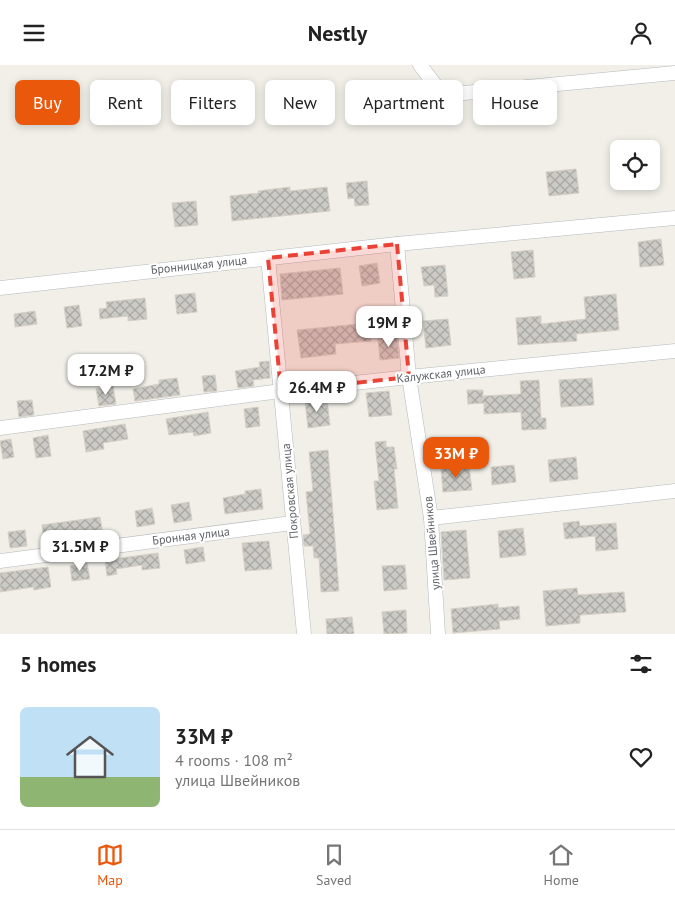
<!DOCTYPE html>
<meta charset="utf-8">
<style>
body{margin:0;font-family:"PT Sans",sans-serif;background:#f6f6f6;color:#222;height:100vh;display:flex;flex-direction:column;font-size:19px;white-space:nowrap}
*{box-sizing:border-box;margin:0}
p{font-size:16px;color:#767676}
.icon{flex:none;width:28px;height:28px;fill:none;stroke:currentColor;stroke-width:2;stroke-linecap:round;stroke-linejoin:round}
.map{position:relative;height:569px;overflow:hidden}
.drawer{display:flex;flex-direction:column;background:#fff;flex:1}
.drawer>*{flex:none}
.guide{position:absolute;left:15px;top:15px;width:645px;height:45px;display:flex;gap:10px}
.controls{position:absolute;left:610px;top:75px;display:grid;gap:10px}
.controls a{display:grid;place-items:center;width:50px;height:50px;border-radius:8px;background:#fff;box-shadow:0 2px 8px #0003;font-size:25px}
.price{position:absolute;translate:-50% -42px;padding:0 11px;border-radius:10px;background:#fff;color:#222;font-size:16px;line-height:32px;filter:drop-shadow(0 1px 2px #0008)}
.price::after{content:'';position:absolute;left:50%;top:30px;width:15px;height:11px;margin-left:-8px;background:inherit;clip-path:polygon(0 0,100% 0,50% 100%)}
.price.active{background:#ea580c;color:#fff}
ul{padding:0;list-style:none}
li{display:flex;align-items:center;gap:15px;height:125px;padding:0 20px}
li span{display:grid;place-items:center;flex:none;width:140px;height:100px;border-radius:8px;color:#555}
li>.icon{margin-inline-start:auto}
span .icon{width:60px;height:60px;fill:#fffc;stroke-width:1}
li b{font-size:21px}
h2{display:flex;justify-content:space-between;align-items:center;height:60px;padding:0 20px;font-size:21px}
.pill{padding:0 18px;border-radius:8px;background:#fff;box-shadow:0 2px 8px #0003;font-size:18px;line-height:45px}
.pill.active{background:#ea580c;color:#fff}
header{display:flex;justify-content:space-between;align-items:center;height:65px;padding:0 20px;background:#fff;font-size:22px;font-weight:600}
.dock{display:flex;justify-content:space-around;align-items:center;height:70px;border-top:1px solid #e0e0e0;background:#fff;font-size:14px;color:#767676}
.dock a{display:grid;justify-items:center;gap:2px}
.dock .active{color:#ea580c}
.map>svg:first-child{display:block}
.building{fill:url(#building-cross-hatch);stroke:#d6d1c6}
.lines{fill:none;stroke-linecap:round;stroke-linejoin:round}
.minor-casing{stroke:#b5b8bc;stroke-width:15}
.minor{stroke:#fff;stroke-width:14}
.marked{fill:#ea4335;fill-opacity:0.2;stroke:#ea4335;stroke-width:4;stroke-dasharray:10 6;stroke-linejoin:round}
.labels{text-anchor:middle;stroke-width:4;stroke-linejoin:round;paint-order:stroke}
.street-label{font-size:12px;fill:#5f6368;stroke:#fff}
</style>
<header><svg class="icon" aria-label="menu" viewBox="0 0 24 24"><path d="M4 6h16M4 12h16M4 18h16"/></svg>Nestly<svg class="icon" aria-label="person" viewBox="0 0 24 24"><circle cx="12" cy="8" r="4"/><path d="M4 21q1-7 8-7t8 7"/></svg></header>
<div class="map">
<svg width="675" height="569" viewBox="0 0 675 569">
<defs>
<pattern id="building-cross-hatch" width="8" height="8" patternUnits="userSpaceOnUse" patternTransform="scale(1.25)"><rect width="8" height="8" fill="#cccac5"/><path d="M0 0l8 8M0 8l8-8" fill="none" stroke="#a9a8a4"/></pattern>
</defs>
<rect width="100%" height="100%" fill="#f1efe8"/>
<g class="building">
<path d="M576,104L579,128L549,131L546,107Z"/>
<path d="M367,116L369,140L355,141L354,133L348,134L346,118Z"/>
<path d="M290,122V126L327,122L330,146L232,156L230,131L259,128L258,126Z"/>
<path d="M196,136L198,160L175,162L172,138Z"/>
<path d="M661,174L664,200L640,202L638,177Z"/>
<path d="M533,185L535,212L514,214L511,187Z"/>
<path d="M377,198L380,218L362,221L359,201Z"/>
<path d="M445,200L448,231L435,232L434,220L424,221L421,202Z"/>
<path d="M340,203L343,229L282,235L280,209Z"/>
<path d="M195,228L197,247L177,249L175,230Z"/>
<path d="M616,229L619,265L576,269L577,276L518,280L516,253L541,251V259L586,254L584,232Z"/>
<path d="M145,233L147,254L128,256V251L100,254L99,244L107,243L106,237Z"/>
<path d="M79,240L82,261L67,263L64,242Z"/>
<path d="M35,246L37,259L15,262L14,249Z"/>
<path d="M448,254L451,280L426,283L423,256Z"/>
<path d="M369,258L371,276L335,279L336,289L301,293L297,265Z"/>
<path d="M397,271L399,293L380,295L378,274Z"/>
<path d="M269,296L270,313L253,315L254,321L238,323L235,306L260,302L259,297Z"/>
<path d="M215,310L217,326L204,327L202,311Z"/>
<path d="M177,313L180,330L135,336L133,324L159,319V315Z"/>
<path d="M592,313L594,340L561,342L559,315Z"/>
<path d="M539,315L541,353H546V364L522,365L521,347L484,349V338L468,339L467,325H483V335V331L521,329L520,316Z"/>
<path d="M113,321L116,339L99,341L96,324Z"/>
<path d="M389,326L392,350L369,352L366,328Z"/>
<path d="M327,334L330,360L308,363L305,336Z"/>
<path d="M32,335L34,350L19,352L17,336Z"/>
<path d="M258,342L260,361L246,363L244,344Z"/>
<path d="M208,347L211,368L194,371L193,367L169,370L166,354Z"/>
<path d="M125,359L128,374L103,378L104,384L86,387L83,366Z"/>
<path d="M48,370L51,391L36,393L33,373Z"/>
<path d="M11,374L14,392L3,394L0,376Z"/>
<path d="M386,376V382H394L397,404H394L398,443L377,445L374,416H379L375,377Z"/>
<path d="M328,385L339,526L321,527L319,493H314L313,481H304L303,470L310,469L306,427L313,426L309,387Z"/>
<path d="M576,392L578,414L550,417L548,395Z"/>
<path d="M514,400L516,417L492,420L491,402Z"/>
<path d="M469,401L472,425L443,427L441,404Z"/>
<path d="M261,424L263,444L225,449L223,433L245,429V426Z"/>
<path d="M189,437L192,455L174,458L171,440Z"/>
<path d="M152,443L155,459L137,462L135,446Z"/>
<path d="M100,452L103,470L44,477L42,460Z"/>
<path d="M579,456L580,461L616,458L618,484L596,486L595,471L565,474L563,458Z"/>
<path d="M523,463L526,490L500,493L498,466Z"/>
<path d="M25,465L27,481L10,483L8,467Z"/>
<path d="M466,465L470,513L444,515L441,467Z"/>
<path d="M269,476L272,504L245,506L242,478Z"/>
<path d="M203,482L205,496L186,499L184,485Z"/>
<path d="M158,488L160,503L142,505V500L116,504L117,509L107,511L105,495Z"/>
<path d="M87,498L90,514L72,516L70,501Z"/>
<path d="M405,500L407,524L384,526L382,501Z"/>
<path d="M48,502L51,522L34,525L33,522L0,527V508Z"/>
<path d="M577,523L578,530L624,527L626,547L580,550V558L546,561L543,526Z"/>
<path d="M498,539V543L519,541L520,554L499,556L500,564L453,568L451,544Z"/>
<path d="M406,545L407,568L384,569L382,547Z"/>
<path d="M352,552L354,569H327L326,554Z"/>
</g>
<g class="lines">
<g class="minor-casing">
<g id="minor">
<path d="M420,0L443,30L675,8"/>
<path d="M397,179L409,312L431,453L438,569"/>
<path d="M268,193L304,569"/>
<path d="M0,223L397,179L675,153"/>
<path d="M0,363L281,326L409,312L675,286"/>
<path d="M431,453L675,426"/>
<path d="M0,496L292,458"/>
</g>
</g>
<use href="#minor" class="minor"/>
</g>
<path class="marked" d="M397,179L409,312L281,326L268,193Z"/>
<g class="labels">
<g class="street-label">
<text transform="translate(199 200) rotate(-6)" y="4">Бронницкая улица</text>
<text transform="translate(441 309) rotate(-6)" y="4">Калужская улица</text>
<text transform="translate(290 426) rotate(-95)" y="4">Покровская улица</text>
<text transform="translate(191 471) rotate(-7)" y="4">Бронная улица</text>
<text transform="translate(432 478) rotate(-95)" y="4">улица Швейников</text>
</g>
</g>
</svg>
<div class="controls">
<a><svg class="icon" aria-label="locate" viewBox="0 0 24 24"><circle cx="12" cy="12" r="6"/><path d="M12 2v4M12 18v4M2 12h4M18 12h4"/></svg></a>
</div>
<b class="price" style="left:389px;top:283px">19M ₽</b>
<b class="price" style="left:106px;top:331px">17.2M ₽</b>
<b class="price" style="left:317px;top:348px">26.4M ₽</b>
<b class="price active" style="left:456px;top:414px">33M ₽</b>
<b class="price" style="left:80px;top:507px">31.5M ₽</b>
<div class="guide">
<a class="pill active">Buy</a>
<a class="pill">Rent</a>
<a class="pill">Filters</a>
<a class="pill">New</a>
<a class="pill">Apartment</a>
<a class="pill">House</a>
</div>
</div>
<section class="drawer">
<h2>5 homes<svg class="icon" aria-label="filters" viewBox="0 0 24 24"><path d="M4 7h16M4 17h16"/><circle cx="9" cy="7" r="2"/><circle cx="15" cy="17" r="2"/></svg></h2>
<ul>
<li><span style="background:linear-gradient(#bfe0f5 70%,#8fb573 0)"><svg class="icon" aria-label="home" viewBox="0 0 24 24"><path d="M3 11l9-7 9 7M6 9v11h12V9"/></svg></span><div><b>33M ₽</b><p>4 rooms · 108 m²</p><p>улица Швейников</p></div><svg class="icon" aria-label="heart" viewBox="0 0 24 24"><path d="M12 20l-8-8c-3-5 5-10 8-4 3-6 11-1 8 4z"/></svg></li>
</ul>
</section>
<nav class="dock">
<a class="active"><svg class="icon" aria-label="map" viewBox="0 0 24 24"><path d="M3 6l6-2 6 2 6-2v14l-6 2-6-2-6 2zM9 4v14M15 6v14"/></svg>Map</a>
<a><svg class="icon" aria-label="saved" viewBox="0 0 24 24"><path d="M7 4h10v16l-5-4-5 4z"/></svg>Saved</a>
<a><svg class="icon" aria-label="home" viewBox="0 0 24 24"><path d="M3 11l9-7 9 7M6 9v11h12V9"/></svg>Home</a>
</nav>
